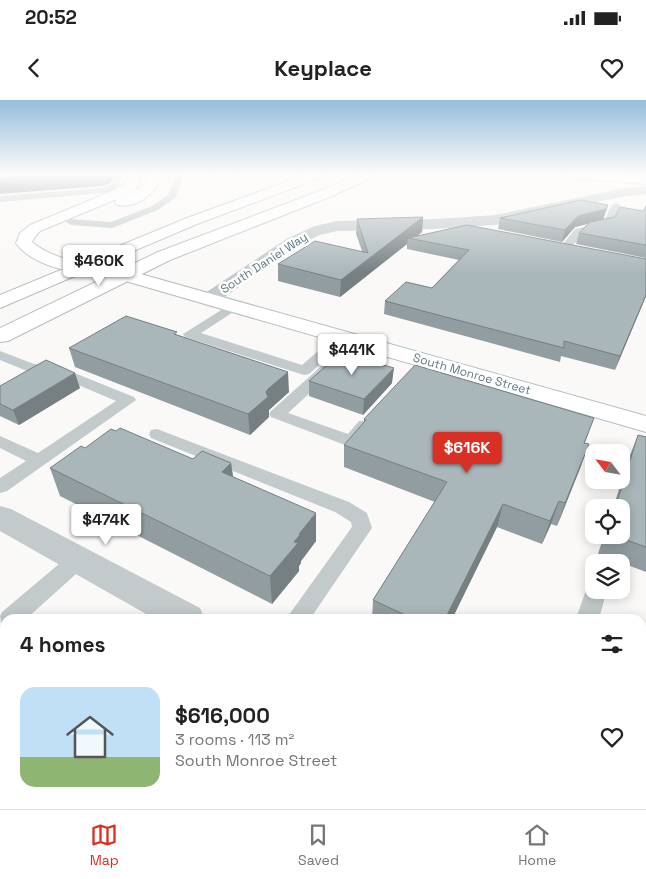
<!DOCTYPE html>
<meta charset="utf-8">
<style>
body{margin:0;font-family:"Space Grotesk",sans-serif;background:#f6f6f6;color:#222;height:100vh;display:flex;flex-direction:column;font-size:19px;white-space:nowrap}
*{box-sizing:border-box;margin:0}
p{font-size:16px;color:#767676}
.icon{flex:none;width:28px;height:28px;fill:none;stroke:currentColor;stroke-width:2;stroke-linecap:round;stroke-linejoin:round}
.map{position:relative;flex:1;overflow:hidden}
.panel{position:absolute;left:0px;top:514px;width:646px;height:196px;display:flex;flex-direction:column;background:#fff;border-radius:15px 15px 0 0;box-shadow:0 2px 12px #0003}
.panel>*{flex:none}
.needle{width:32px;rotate:301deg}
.tools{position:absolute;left:585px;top:344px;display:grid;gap:10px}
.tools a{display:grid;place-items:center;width:45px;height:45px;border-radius:10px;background:#fff;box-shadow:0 2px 12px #0003;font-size:25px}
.price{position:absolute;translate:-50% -42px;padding:0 11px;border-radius:5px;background:#fff;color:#222;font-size:16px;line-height:32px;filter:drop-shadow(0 1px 2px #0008)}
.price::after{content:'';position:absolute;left:50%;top:30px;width:15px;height:11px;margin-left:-8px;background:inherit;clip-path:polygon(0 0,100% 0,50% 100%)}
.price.active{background:#d93025;color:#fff}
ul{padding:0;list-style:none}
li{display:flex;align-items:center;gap:15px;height:125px;padding:0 20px}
li span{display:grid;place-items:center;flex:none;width:140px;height:100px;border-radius:15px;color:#555}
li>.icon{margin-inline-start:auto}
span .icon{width:60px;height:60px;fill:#fffc;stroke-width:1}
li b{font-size:21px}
h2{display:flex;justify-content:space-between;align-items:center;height:60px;padding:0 20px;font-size:21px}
.status{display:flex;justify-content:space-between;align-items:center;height:35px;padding:0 25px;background:#fff;direction:ltr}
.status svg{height:14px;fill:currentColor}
header{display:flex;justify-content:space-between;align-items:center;height:65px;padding:0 20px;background:#fff;font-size:22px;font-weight:600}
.menu{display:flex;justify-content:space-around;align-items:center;height:70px;border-top:1px solid #e0e0e0;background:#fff;font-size:14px;color:#767676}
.menu a{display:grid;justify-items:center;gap:2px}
.menu .active{color:#d93025}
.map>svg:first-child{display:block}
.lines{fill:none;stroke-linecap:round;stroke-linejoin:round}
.secondary-casing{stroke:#b5bec1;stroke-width:2}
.primary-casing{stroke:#b4bcbf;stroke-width:2}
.highway-casing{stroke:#b4bbbd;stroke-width:2}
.lane{fill:#c2cacc;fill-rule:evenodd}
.street{fill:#c2cacc;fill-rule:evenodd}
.secondary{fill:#fff;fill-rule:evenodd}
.primary{fill:#fff;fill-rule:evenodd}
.highway{fill:#fff;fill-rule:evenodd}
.wall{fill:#919da0}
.shaded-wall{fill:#767f82}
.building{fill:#a9b6ba;stroke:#767f82}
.labels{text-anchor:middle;stroke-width:5;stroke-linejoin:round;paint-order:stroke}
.far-street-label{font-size:12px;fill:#5e777f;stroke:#fff}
</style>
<div class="status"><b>20:52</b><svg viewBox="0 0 49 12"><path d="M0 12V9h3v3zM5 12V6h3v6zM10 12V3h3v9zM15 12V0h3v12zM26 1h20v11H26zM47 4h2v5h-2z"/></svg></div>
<header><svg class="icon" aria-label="back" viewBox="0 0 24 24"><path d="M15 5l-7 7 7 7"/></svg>Keyplace<svg class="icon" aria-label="heart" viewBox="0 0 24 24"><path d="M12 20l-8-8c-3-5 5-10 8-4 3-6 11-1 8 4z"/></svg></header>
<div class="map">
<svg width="646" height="709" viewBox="0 0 646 709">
<rect width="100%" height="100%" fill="#faf9f7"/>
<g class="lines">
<g class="secondary-casing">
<path id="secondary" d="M130,74H142L136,89L119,98L144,86L151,74H163C159,91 136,110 117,105L115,102L117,99L40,131L34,138L32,142C60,165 97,163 130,171L646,316V332L122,180C91,175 35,171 16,143L20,133L30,125L110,92L125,84Z"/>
</g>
<g class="primary-casing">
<g id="primary">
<path d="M308,74H325L323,77L197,124L0,208V195L187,118Z"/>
<path d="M359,74H375L373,77L332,96L170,160L8,241L0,242V228L158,152L322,90Z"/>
</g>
</g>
<g class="highway-casing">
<g id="highway">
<path d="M212,74H236C232,80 220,78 214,77Z"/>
<path d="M562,74L646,76V84L568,78L564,77Z"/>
</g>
</g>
<g class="lane">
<path d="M116,74H124L118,88L103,93L0,102V96L102,88L111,84Z"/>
<path d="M166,74H178L184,77L175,98L158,110L112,128L71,125L66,122L71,119L111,122L152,106L168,95L175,78Z"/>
<path d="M616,103L621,106L611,126L586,131L568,151H560L559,149L575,129L604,122L611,106Z"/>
<path d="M234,202L240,206L238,209L201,233L302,265L338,234H348L350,237L309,274L304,275L185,237L183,234Z"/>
<path d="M358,237L363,238L365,241L363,244L288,313L348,334L359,321H371L373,325C366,335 359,348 345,345L271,317L269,314L271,311L353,238Z"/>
<path d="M0,251L34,264L57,266L134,297L136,300L7,391L0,393V378L26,361L0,348V336L38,353L116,301L50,273L27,271L0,260Z"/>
<path d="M157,329L349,402L367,413L372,428L310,519H286L352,427L351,422L335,412L151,338L149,334L151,330Z"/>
<path d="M79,451L86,453L90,459L86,465L26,519H5V527L2,526L0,516L2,512L72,453Z"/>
<path d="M594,484V490H605L606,493L599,519H576L587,487Z"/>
<path d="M481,705H511L509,709H479Z"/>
</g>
<g class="street">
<path d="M646,86V94L620,97L495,125L435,129L337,131L320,135L300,144L216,203L209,205L202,203L199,199L202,195L288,138L315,126L337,121L435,119L495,115L620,89Z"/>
<path d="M0,406L11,409L200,508L205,519H155L0,431Z"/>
<path d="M506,705H557L559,709H508Z"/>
</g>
<use href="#secondary" class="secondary"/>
<use href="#primary" class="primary"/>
<use href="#highway" class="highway"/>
</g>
<g class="wall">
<path d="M608,105L603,119L643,111L646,106V158L576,144L579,133L588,124L575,127L562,142L498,129L500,118Z"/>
<path d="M423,117L422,132L418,135L646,159V196L615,270L561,256L560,262L384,214L385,201L432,188L459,160L407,149V144L340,197L278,181V164L362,151L356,134L357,119Z"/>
<path d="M177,236L289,292L269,310V317L250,335L75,267L69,248Z"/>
<path d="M309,281L392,283L363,315L309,296Z"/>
<path d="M0,286L80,288L19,325L0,316Z"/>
<path d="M364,319L585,343L581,366L557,426L551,424L542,444L497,427L452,519H372L373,500L435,402L344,367V345L364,323Z"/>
<path d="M638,335L646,337V472L598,454L604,435H621V408H613L630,355Z"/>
<path d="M85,348L231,363L233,377L316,441L301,461V463L299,466V471L272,504L60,396L50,368Z"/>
<path d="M5,542V628L0,624V547Z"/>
<path d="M109,705H297L303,709H114Z"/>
</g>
<g class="shaded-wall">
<path d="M57,74H112V79L110,83L102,86L0,94V78Z"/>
<path d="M608,105L603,120L575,127L562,142L565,130L578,116Z"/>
<path d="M423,117L422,132L414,139L408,138L407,144L340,197L341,180Z"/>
<path d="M646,195V196L615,270L620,256Z"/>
<path d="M394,268L392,283L363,315L364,299Z"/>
<path d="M288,272L289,292L269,310V317L250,335L248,314L268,289Z"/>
<path d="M75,273L80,288L19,325L13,310Z"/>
<path d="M594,318L586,340L576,365L584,343Z"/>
<path d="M589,344L581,366L557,426L565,403Z"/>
<path d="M231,363L235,391L222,372Z"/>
<path d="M559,401L551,424L542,444L550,421Z"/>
<path d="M503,404L497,427L452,519H445Z"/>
<path d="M316,413V441L301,461V463L299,466V471L272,504L270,476L294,442L299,434Z"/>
</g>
<g class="building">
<path d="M0,74H57L0,78Z"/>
<path d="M581,100L608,105L606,109L578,116L565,130L500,118Z"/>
<path d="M646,106V145L579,133L590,122L615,117L620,107L643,111Z"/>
<path d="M423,117L341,180L278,164L315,141L368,153L357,119Z"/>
<path d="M467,125L646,159V195L620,256L564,241V248L385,201L406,182L432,188L469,150L408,138Z"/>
<path d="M126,216L177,232L174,234L288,272L268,289L266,292L268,297L248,314L69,248Z"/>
<path d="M341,253L394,268L364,299L309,281Z"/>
<path d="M46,260L75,273L13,310L0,304V286Z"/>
<path d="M415,265L594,318L584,343L589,344L565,403L559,401L550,421L503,404L445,519H414L373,500L447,382L344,345L366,320L364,319Z"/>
<path d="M120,328L193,359L202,351L231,363L222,372L316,413L299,434L300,435L294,442L298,443L270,476L50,368L81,346L85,348L111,329L116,331Z"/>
<path d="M638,335L646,337V447L613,435H621V408H615Z"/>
<path d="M5,542V618L0,614V547Z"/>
<path d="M123,705H297L303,709H128Z"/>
</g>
<linearGradient id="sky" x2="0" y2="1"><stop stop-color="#95bddc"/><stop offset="0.43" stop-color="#fdfcfb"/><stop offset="1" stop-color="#fdfcfb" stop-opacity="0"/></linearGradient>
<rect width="646" height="173" fill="url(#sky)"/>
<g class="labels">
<g class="far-street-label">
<text transform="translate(264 163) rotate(-33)" y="4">South Daniel Way</text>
<text transform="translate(472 274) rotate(16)" y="4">South Monroe Street</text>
</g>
</g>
</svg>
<div class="tools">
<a><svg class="needle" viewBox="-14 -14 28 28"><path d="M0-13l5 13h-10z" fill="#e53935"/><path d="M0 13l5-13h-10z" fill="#767676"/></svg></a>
<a><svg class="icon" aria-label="locate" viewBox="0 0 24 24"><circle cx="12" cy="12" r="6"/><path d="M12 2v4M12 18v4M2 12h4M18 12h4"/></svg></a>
<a><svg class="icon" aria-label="layers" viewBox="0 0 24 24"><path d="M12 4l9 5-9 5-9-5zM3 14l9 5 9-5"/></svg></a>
</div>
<b class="price" style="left:99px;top:187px">$460K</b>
<b class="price" style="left:352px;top:276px">$441K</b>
<b class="price active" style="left:467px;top:374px">$616K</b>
<b class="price" style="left:106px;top:446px">$474K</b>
<section class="panel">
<h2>4 homes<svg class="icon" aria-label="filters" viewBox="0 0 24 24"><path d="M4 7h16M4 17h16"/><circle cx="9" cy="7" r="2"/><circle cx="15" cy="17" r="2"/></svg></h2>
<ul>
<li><span style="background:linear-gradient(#bfe0f5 70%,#8fb573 0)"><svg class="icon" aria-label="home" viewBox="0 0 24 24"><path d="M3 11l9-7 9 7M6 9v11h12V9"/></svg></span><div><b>$616,000</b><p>3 rooms · 113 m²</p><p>South Monroe Street</p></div><svg class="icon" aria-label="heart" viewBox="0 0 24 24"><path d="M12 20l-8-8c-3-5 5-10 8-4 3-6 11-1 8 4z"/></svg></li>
</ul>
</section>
</div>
<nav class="menu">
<a class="active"><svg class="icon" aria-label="map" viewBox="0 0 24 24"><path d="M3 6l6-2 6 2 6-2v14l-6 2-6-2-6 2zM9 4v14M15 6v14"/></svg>Map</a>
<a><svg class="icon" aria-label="saved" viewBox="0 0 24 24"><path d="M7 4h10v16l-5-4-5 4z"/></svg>Saved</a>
<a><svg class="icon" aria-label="home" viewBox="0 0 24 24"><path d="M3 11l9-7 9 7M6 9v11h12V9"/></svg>Home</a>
</nav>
